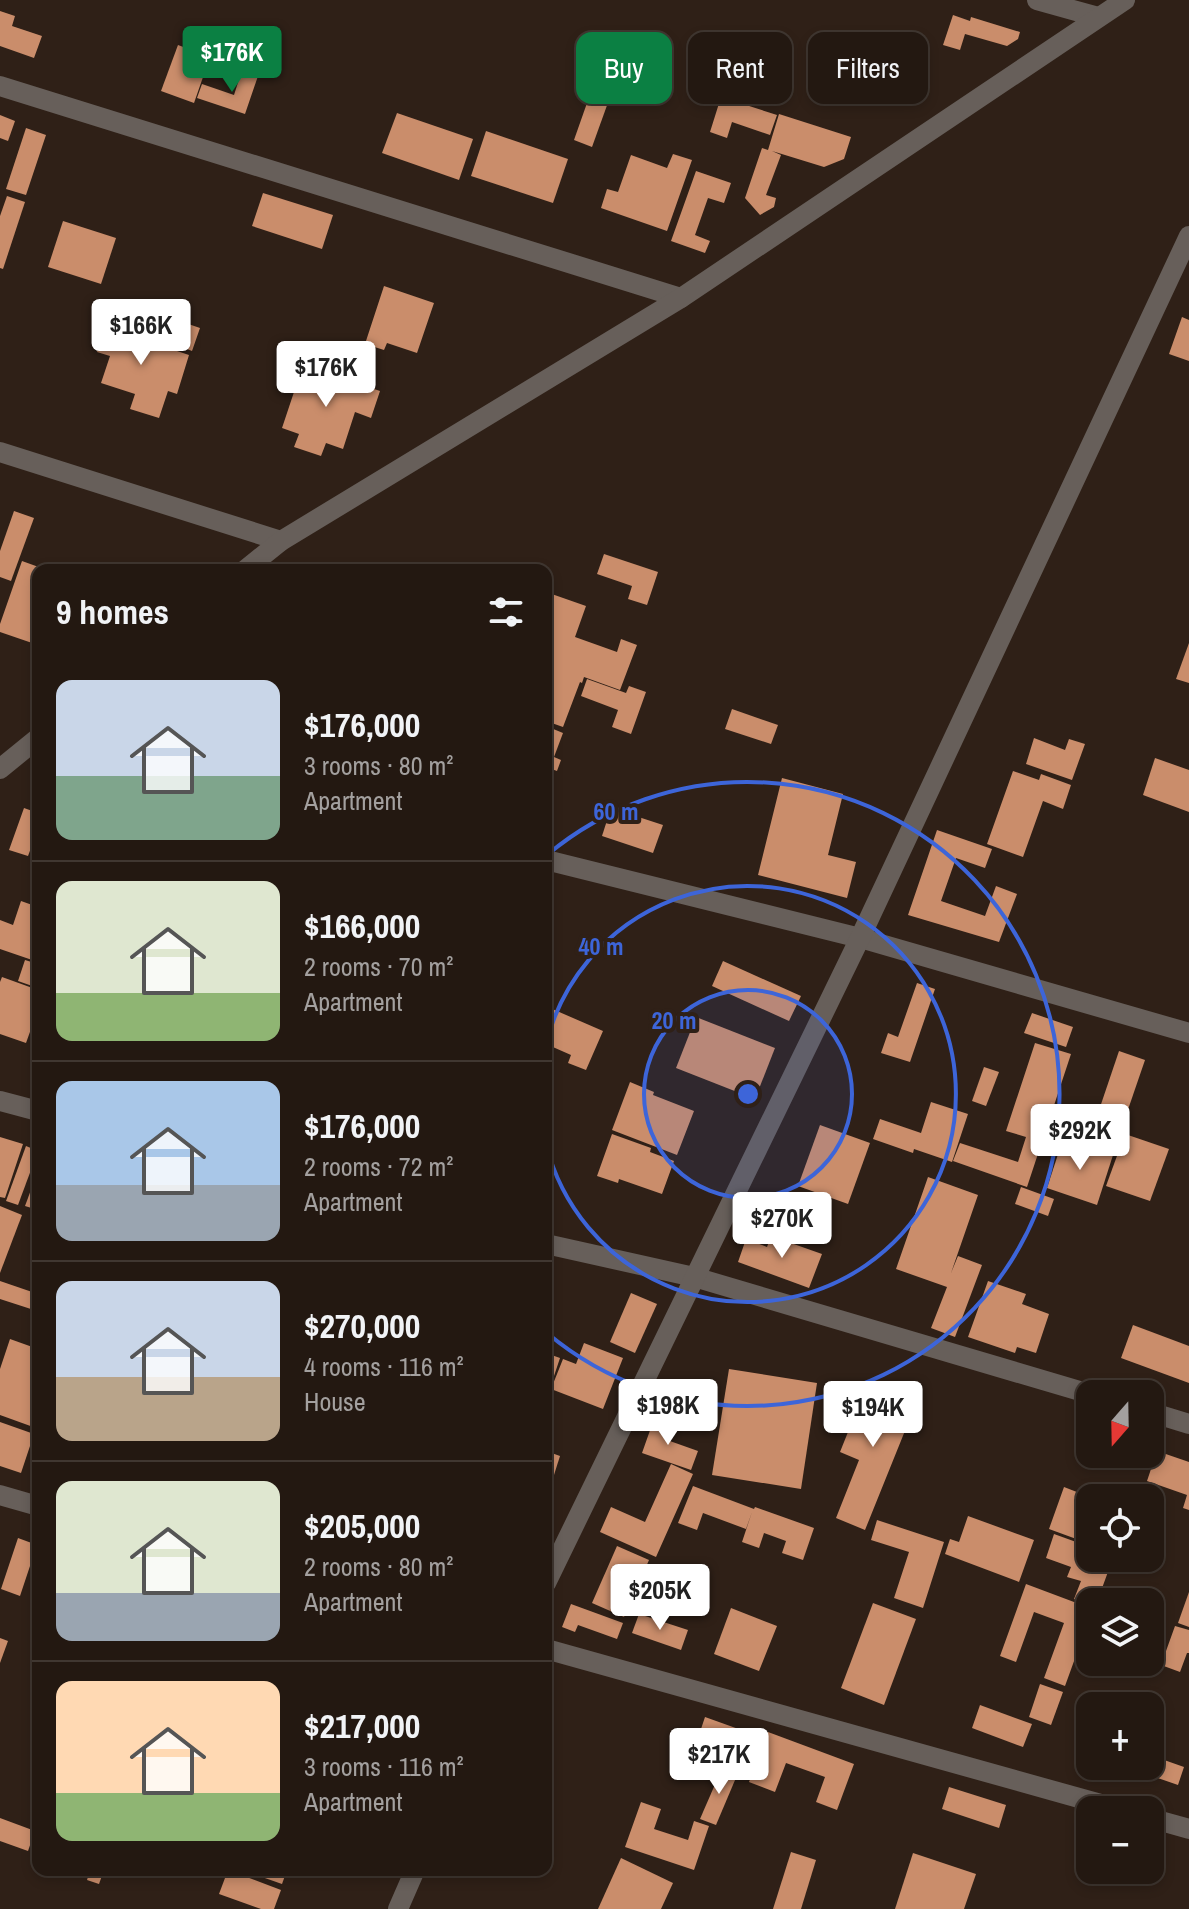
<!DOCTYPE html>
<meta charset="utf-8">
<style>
body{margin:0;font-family:"Archivo Narrow",sans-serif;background:#2b211a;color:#f1f3f6;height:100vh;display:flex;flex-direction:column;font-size:30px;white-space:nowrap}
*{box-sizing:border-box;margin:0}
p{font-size:26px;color:#a3a09f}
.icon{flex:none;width:44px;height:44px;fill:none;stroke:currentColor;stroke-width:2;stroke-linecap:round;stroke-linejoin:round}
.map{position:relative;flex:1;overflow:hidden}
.details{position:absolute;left:32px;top:564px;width:520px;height:1312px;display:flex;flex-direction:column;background:#231811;border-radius:16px;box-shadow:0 4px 12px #0003,0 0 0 2px #403731}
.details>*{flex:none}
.top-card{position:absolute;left:576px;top:32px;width:492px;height:72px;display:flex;gap:16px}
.needle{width:52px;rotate:200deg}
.fabs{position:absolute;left:1076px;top:1380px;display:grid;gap:16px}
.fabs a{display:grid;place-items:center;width:88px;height:88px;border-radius:16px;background:#231811;box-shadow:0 4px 12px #0003,0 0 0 2px #403731;font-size:40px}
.price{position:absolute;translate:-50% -68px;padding:0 18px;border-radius:8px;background:#fff;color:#222;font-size:26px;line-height:52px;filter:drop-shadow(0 2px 4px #0008)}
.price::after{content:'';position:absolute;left:50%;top:48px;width:24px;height:18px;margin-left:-12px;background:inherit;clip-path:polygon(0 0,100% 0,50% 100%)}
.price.on{background:#0b8043;color:#fff}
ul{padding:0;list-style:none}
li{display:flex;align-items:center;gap:24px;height:200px;padding:0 24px}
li+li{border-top:2px solid #403731}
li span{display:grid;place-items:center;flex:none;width:224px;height:160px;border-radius:16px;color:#555}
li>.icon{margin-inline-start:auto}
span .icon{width:96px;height:96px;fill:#fffc;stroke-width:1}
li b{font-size:34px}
h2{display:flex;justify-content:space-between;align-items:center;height:96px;padding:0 24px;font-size:34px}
.chip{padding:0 28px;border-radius:16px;background:#231811;box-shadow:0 4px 12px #0003,0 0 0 2px #403731;font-size:28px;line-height:72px}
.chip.on{background:#0b8043;color:#fff}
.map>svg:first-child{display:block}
.building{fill:#ca8d6b}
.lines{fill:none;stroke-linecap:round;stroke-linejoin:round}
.street{stroke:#675f5a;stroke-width:20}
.ring{fill:none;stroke:#3d65d9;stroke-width:4}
.centre{fill:#3d65d9;stroke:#2f2017;stroke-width:4}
.ring-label{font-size:24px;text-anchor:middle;font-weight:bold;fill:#3d65d9;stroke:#2f2017;stroke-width:8;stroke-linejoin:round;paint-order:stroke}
</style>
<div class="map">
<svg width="1189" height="1909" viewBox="0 0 1189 1909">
<rect width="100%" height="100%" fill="#2f2017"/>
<g class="building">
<path d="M0,11L15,16L12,26L42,36L34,58L0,46Z"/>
<path d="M953,15L970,21L971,17L1020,32L1018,39L1007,46L965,34L960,50L943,45Z"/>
<path d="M178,45L210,57L194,103L161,91Z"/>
<path d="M600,66L619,72L592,147L574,140Z"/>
<path d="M242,70L258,76L245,114L197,98L202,84L234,95Z"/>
<path d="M721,97L777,115L770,135L732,122L727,138L710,132Z"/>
<path d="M397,113L473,139L459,180L382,153Z"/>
<path d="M779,114L851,137L844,159L824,167L772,151L781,155L766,195L776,198L774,207L760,215L745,198L762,148L768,150Z"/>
<path d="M0,115L15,121L8,141L0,138Z"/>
<path d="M26,128L46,135L26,195L6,189Z"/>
<path d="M486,131L568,159L553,203L471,176Z"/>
<path d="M673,154L692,160L667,231L601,208L607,189L618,192L631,155L667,168Z"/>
<path d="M696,171L731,183L724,203L708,198L695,235L710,241L705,253L671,241Z"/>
<path d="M263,193L333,215L322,249L252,226Z"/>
<path d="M7,196L25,202L3,269L0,268V216Z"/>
<path d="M63,221L116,238L101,284L48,267Z"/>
<path d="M384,286L434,303L417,353L387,343L384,350L365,344Z"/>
<path d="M165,316L200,328L192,351L177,345L180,337L161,331Z"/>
<path d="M1182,317L1189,320V361L1169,354Z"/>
<path d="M108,320L161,338L159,345L189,355L177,394L168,391L159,418L130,409L135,394L101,383L110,356L97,352Z"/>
<path d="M303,365L380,391L371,418L355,412L343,449L326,443L321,456L294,447L299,434L282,428Z"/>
<path d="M14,511L34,518L11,581L0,577V551Z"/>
<path d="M604,554L658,572L647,605L628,599L632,586L597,574Z"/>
<path d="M22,561L47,570H38V635L35,644L0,632V624Z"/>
<path d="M546,592L586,606L575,637L617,652L621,639L637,645L620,690L584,677L582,683L580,682L563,727L546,721V716L554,693L546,690Z"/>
<path d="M1189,643V683L1176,679Z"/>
<path d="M587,679L626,693L629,686L646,692L631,734L612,727L618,710L581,696Z"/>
<path d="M732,709L778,725L771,744L725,729Z"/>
<path d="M546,726L563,733L554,757L561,760L557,771L546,767Z"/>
<path d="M1034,738L1065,750L1069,739L1085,744L1072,780L1026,764Z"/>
<path d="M1155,758L1189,770V812L1143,795Z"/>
<path d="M1013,771L1039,780L1041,774L1071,785L1063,809L1043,801L1023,857L987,844Z"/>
<path d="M782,778L843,794L828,855L856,862L847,898L758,875Z"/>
<path d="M24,808L38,813V833L37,832L28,856L9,850Z"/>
<path d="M611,808L663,825L653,853L602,836Z"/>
<path d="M937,830L992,849L985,868L956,858L941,901L985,916L996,886L1017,894L999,942L908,915Z"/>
<path d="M21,901L38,907V962L0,949V920L13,925Z"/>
<path d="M25,960L38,964V988L18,981Z"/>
<path d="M723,961L801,996L789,1021L712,986Z"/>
<path d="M2,977L38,990V1032L31,1029L26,1043L0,1034V982Z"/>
<path d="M917,983L935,989L910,1062L881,1053L888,1033L898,1037Z"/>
<path d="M550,1008L603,1031L586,1070L568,1063L571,1055L546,1044V1016Z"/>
<path d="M1032,1013L1073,1027L1066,1047L1024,1033Z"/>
<path d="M696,1017L775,1048L755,1099L676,1068Z"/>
<path d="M1035,1043L1071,1054L1027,1187L953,1161L960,1143L1018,1162L1026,1137L1006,1131Z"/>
<path d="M1119,1051L1145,1060L1121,1130L1095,1122Z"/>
<path d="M984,1067L999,1072L986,1106L972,1101Z"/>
<path d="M630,1082L654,1092L653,1095L694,1111L677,1155L612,1130Z"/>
<path d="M931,1102L968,1114L952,1162L914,1149L913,1153L873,1139L880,1119L921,1133Z"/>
<path d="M820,1125L870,1143L848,1204L798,1186Z"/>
<path d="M612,1134L651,1148L650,1152L674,1161L662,1194L619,1179L618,1183L597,1176Z"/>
<path d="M1125,1134L1169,1149L1150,1201L1106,1186Z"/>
<path d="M0,1137L23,1144L5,1198L0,1197Z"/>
<path d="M1063,1139L1113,1155L1097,1205L1047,1188Z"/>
<path d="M26,1146L38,1151L18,1205L6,1201Z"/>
<path d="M38,1171V1210L25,1206Z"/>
<path d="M928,1177L978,1195L951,1273L958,1256L982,1265L955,1337L931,1328L947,1287L896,1269Z"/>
<path d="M1021,1187L1054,1199L1048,1216L1015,1204Z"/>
<path d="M0,1206L22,1215L0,1273Z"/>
<path d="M771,1236L822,1254L809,1288L738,1262L746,1239L767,1247Z"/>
<path d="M0,1281L38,1294L34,1310L0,1299Z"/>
<path d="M988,1281L1026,1294L1022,1304L1049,1314L1036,1353L1017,1347L1015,1353L968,1337Z"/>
<path d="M631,1293L657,1304L635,1353L610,1342Z"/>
<path d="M1133,1325L1189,1346V1383L1121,1358Z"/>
<path d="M10,1339L38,1349V1421L36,1428L0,1415V1369Z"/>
<path d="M584,1343L623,1358L603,1409L551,1389L563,1359L576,1364Z"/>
<path d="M546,1353L560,1358L549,1391L546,1390Z"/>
<path d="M729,1369L817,1383L801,1489L712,1475Z"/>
<path d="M868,1382L917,1401L865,1530L836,1518L859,1460L840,1452Z"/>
<path d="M654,1419L673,1426L667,1440L698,1451L691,1470L642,1453Z"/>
<path d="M0,1422L34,1434L21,1473L0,1466Z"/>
<path d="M546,1451L560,1456L547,1497H546Z"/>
<path d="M1157,1451L1189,1462V1510L1183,1508L1187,1495L1147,1481Z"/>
<path d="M671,1464L693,1474L656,1557L600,1532L611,1507L645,1522Z"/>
<path d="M693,1486L754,1509L755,1507L814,1528L803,1560L782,1553L786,1541L764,1533L759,1548L742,1542L752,1512L746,1529L703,1513L697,1530L678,1523Z"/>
<path d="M1064,1487L1082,1494L1077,1506L1090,1511V1544L1049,1529Z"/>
<path d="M968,1516L1034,1540L1019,1582L945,1554L950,1539L959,1542Z"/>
<path d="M877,1520L944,1542L923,1608L894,1598L909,1552L871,1540Z"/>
<path d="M1054,1534L1090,1547V1558H1113L1097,1602H1090V1605L1074,1599L1081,1581L1067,1577L1071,1567L1046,1558Z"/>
<path d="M18,1538L37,1545L20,1596L1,1589Z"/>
<path d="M617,1546L649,1560L624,1617L592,1603Z"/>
<path d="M1026,1584L1090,1608V1617L1065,1686L1044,1678L1064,1623L1034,1612L1016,1662L1000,1656Z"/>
<path d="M1189,1592V1627L1178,1623Z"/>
<path d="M873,1603L916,1619L884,1705L841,1688Z"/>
<path d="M571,1604L623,1623L617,1639L578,1625L575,1632L562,1627Z"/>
<path d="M731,1608L777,1626L759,1671L714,1654Z"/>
<path d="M639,1614L688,1630L681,1650L632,1633Z"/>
<path d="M1175,1626L1189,1630V1653H1187L1180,1672L1161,1665Z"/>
<path d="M0,1638L8,1641L0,1663Z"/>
<path d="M1040,1684L1063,1692L1051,1725L1029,1717Z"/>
<path d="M980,1705L1032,1724L1023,1747L972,1728Z"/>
<path d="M705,1717L758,1736L750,1756L698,1738Z"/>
<path d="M768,1732L854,1764L837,1810L816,1802L825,1777L786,1763L775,1792L749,1782Z"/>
<path d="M1150,1755L1184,1767L1178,1785L1123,1766H1150Z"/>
<path d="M723,1766L738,1773L716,1825L700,1819Z"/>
<path d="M949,1787L1006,1805L999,1828L942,1809Z"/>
<path d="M641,1802L661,1809L654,1829L688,1840L694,1821L709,1826L694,1870L625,1847Z"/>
<path d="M0,1818L35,1831L28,1851L0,1841Z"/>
<path d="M38,1832V1855L30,1853Z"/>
<path d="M791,1852L816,1860L801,1909H773Z"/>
<path d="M913,1853L976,1874L964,1909H895Z"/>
<path d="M621,1858L673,1883L661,1909H598Z"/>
<path d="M90,1870H104L99,1884L87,1880Z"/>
<path d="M228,1870L281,1890L274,1909H261L219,1894Z"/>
<path d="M264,1870H287L282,1884L262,1877Z"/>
</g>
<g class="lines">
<g class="street">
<path d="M1037,0L1098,17"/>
<path d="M0,86L681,298"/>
<path d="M0,452L281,541"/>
<path d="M245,570L281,541L681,298L1125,0"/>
<path d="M0,769L38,738"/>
<path d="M546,860L860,938L1189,1033"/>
<path d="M0,1101L38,1111"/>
<path d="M546,1244L694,1277L1090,1394"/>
<path d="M1150,1412L1189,1424"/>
<path d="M0,1495L38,1506"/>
<path d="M546,1583L860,938L1189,236"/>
<path d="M546,1649L1122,1810"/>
<path d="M1150,1818L1189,1829"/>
<path d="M398,1909L415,1870"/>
</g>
</g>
<circle cx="748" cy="1094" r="104" fill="#3d65d9" fill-opacity=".12"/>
<g class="ring">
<circle cx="748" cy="1094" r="104"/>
<path d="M546 1044A208 208 0 1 1 546 1144"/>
<path d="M547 855A312 312 0 1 1 547 1333"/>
</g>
<circle cx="748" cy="1094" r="12" class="centre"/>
<g class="ring-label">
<text x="616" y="820">60 m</text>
<text x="601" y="955">40 m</text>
<text x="674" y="1029">20 m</text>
</g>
</svg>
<div class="fabs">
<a><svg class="needle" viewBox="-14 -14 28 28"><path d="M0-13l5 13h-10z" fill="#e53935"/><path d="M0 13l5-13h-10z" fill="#a3a09f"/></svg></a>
<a><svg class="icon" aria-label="locate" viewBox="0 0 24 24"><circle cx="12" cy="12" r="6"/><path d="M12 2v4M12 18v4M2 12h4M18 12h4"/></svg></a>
<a><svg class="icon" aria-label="layers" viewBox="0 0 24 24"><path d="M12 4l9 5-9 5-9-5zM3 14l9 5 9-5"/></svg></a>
<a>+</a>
<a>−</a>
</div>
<b class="price on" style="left:232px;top:94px">$176K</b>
<b class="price" style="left:141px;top:367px">$166K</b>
<b class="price" style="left:326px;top:409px">$176K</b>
<b class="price" style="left:1080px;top:1172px">$292K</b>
<b class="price" style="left:782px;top:1260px">$270K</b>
<b class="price" style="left:668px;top:1447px">$198K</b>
<b class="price" style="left:873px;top:1449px">$194K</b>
<b class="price" style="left:660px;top:1632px">$205K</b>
<b class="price" style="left:719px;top:1796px">$217K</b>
<div class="top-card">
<a class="chip on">Buy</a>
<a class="chip">Rent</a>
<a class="chip">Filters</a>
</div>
<section class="details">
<h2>9 homes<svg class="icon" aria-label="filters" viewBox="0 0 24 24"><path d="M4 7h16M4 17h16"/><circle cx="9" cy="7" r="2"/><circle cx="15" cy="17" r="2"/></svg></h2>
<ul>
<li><span style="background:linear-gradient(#c9d6e8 60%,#7fa58c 0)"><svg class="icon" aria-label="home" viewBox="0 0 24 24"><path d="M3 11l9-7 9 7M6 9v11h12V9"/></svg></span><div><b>$176,000</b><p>3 rooms · 80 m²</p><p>Apartment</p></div></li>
<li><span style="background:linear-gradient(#dfe7d0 70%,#8fb573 0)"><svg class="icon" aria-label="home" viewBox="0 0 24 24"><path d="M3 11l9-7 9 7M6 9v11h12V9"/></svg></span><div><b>$166,000</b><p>2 rooms · 70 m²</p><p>Apartment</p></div></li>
<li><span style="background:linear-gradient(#a9c7e8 65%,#9aa5b1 0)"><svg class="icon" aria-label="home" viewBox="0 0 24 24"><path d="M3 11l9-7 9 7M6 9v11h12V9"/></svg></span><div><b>$176,000</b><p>2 rooms · 72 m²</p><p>Apartment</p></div></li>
<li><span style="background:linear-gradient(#c9d6e8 60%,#b9a48a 0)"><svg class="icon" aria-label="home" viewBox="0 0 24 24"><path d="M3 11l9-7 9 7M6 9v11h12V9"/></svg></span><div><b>$270,000</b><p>4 rooms · 116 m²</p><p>House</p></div></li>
<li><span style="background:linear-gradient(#dfe7d0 70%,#9aa5b1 0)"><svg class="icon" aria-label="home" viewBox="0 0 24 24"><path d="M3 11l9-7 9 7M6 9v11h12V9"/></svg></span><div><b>$205,000</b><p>2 rooms · 80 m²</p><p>Apartment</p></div></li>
<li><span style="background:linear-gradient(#ffd9b3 70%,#8fb573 0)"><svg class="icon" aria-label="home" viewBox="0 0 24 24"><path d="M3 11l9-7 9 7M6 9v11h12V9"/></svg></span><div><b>$217,000</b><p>3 rooms · 116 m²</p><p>Apartment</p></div></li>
</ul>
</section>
</div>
